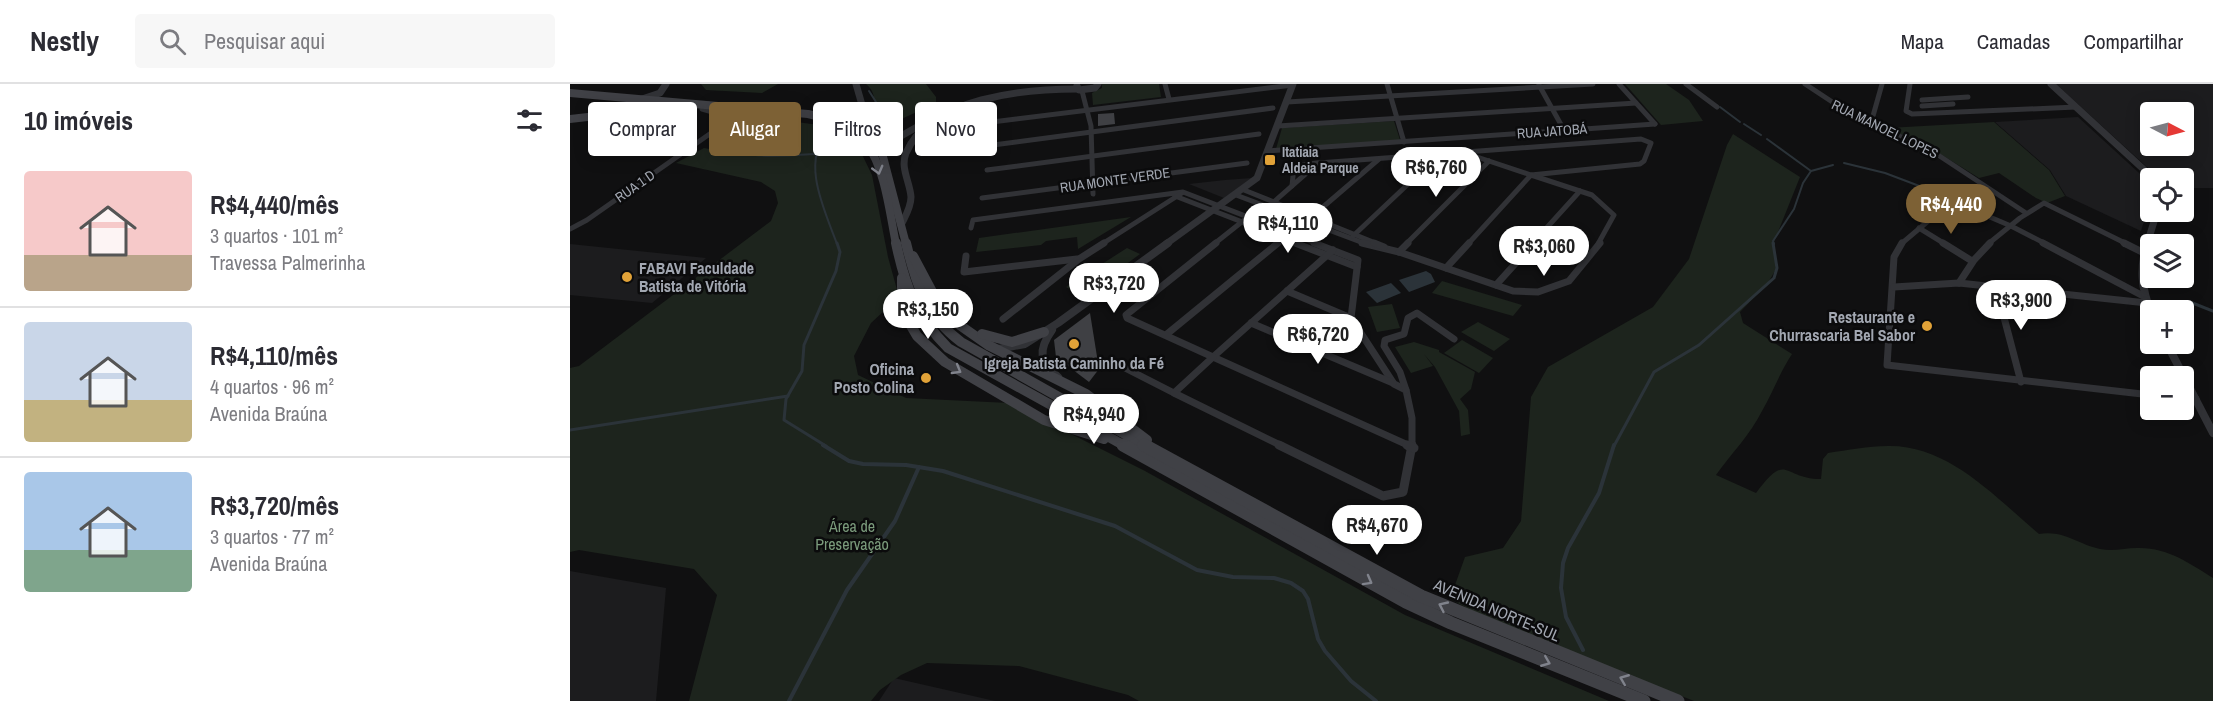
<!DOCTYPE html>
<html lang="pt">
<meta charset="utf-8">
<style>
body{margin:0;font-family:"Archivo Narrow",sans-serif;background:#f7f7f7;color:#2b2b33;height:100vh;display:flex;flex-direction:column;font-size:22px;white-space:nowrap}
*{box-sizing:border-box;margin:0}
p{font-size:20px;color:#7c7c81}
.icon{flex:none;width:33px;height:33px;fill:none;stroke:currentColor;stroke-width:2;stroke-linecap:round;stroke-linejoin:round}
.map{position:relative;flex:1;overflow:hidden}
.side{display:flex;flex-direction:column;background:#fff;width:570px}
.side>*{flex:none}
.hud{position:absolute;left:18px;top:18px;width:570px;height:54px;display:flex;gap:12px}
.needle{width:39px;rotate:96deg}
.buttons{position:absolute;left:1570px;top:18px;display:grid;gap:12px}
.buttons a{display:grid;place-items:center;width:54px;height:54px;border-radius:6px;background:#fff;box-shadow:0 3px 15px #0003;font-size:30px}
.price{position:absolute;translate:-50% -51px;padding:0 14px;border-radius:21px;background:#fff;color:#222;font-size:20px;line-height:39px;filter:drop-shadow(0 2px 3px #0008)}
.price::after{content:'';position:absolute;left:50%;top:36px;width:18px;height:14px;margin-left:-9px;background:inherit;clip-path:polygon(0 0,100% 0,50% 100%)}
.price.active{background:#7d6135;color:#fff}
ul{padding:0;list-style:none}
li{display:flex;align-items:center;gap:18px;height:150px;padding:0 24px}
li+li{border-top:2px solid #e1e1e2}
li span{display:grid;place-items:center;flex:none;width:168px;height:120px;border-radius:6px;color:#555}
li>.icon{margin-inline-start:auto}
span .icon{width:72px;height:72px;fill:#fffc;stroke-width:1}
li b{font-size:26px}
h2{display:flex;justify-content:space-between;align-items:center;height:72px;padding:0 24px;font-size:26px}
.tag{padding:0 21px;border-radius:6px;background:#fff;box-shadow:0 3px 15px #0003;font-size:21px;line-height:54px}
.tag.active{background:#7d6135;color:#fff}
header{display:flex;align-items:center;gap:36px;box-sizing:border-box;height:84px;padding:0 30px;background:#fff;border-bottom:2px solid #e1e1e2}
header strong{font-size:28px}
nav{display:flex;gap:33px;margin-inline-start:auto;font-size:21px}
.search{width:420px;height:54px;background:#f7f7f7;display:flex;align-items:center;gap:15px;box-sizing:border-box;padding:0 21px;border-radius:6px;color:#7c7c81;font-size:22px}
main{display:flex;flex:1;min-height:0}
.map>svg:first-child{display:block}
.built{fill:#1c1c1e;fill-rule:evenodd}
.green{fill:#1d241d}
.water{fill:#2b3339}
.lines{fill:none;stroke-linecap:round;stroke-linejoin:round}
.stream-far2{stroke:#2b3339;stroke-width:2}
.stream-far1{stroke:#2b3339;stroke-width:3}
.stream{stroke:#2b3339;stroke-width:4}
.building{fill:#3f4044}
.minor-far2{stroke:#313236;stroke-width:5}
.minor-far1{stroke:#313236;stroke-width:7}
.minor{stroke:#313236;stroke-width:9}
.tertiary-far1{stroke:#313236;stroke-width:7}
.tertiary{stroke:#313236;stroke-width:8}
.secondary-far2{stroke:#404146;stroke-width:8}
.secondary-far1{stroke:#404146;stroke-width:10}
.secondary{stroke:#404146;stroke-width:13}
.oneway{stroke:#80838c}
.poi-dot{fill:#e1a238;stroke:#0b0b0c;stroke-width:2}
.labels{text-anchor:middle;stroke-width:5;stroke-linejoin:round;paint-order:stroke}
.far-street-label{font-size:14px;fill:#a2a7b1;stroke:#0b0b0c}
.far-poi-label{font-size:14px;font-weight:bold;fill:#a2a7b1;stroke:#0b0b0c;text-anchor:start}
.poi-label{font-size:16px;font-weight:bold;fill:#a2a7b1;stroke:#0b0b0c;text-anchor:end}
.park-label{font-size:16px;fill:#7b9b7c;stroke:#0b0b0c}
.street-label{font-size:16px;fill:#a2a7b1;stroke:#0b0b0c}
</style>
<header>
<strong>Nestly</strong>
<div class="search"><svg class="icon" aria-label="search" viewBox="0 0 24 24"><circle cx="10" cy="10" r="6"/><path d="M15 15l6 6"/></svg>Pesquisar aqui</div>
<nav><a>Mapa</a><a>Camadas</a><a>Compartilhar</a></nav>
</header>
<main>
<section class="side">
<h2>10 imóveis<svg class="icon" aria-label="filters" viewBox="0 0 24 24"><path d="M4 7h16M4 17h16"/><circle cx="9" cy="7" r="2"/><circle cx="15" cy="17" r="2"/></svg></h2>
<ul>
<li><span style="background:linear-gradient(#f6c9c9 70%,#b9a48a 0)"><svg class="icon" aria-label="home" viewBox="0 0 24 24"><path d="M3 11l9-7 9 7M6 9v11h12V9"/></svg></span><div><b>R$4,440/mês</b><p>3 quartos · 101 m²</p><p>Travessa Palmerinha</p></div></li>
<li><span style="background:linear-gradient(#c9d6e8 65%,#c2b280 0)"><svg class="icon" aria-label="home" viewBox="0 0 24 24"><path d="M3 11l9-7 9 7M6 9v11h12V9"/></svg></span><div><b>R$4,110/mês</b><p>4 quartos · 96 m²</p><p>Avenida Braúna</p></div></li>
<li><span style="background:linear-gradient(#a9c7e8 65%,#7fa58c 0)"><svg class="icon" aria-label="home" viewBox="0 0 24 24"><path d="M3 11l9-7 9 7M6 9v11h12V9"/></svg></span><div><b>R$3,720/mês</b><p>3 quartos · 77 m²</p><p>Avenida Braúna</p></div></li>
</ul>
</section>
<div class="map">
<svg width="1643" height="617" viewBox="0 0 1643 617">
<rect width="100%" height="100%" fill="#101011"/>
<g class="built">
<path d="M1486,0H1643V104H1614V94H1589ZM1614,28V62H1581V28Z"/>
<path d="M1508,33L1581,100V115L1571,147L1496,112L1480,86L1425,38Z"/>
<path d="M682,94L654,114L619,100L655,96Z"/>
<path d="M0,160L136,174L82,219L0,211Z"/>
<path d="M0,487L96,504L86,617H0Z"/>
<path d="M324,594L425,617H309Z"/>
</g>
<g class="green">
<path d="M131,0H208L192,9L136,6Z"/>
<path d="M296,0H356L366,13V19L323,39L302,34C305,21 307,9 296,0Z"/>
<path d="M532,0H589L591,13L523,21L522,9L532,4Z"/>
<path d="M1055,0H1096L1119,16L1133,37L1091,41Z"/>
<path d="M824,37L830,56L706,65L712,44Z"/>
<path d="M227,38L256,42L285,56L302,91L318,173L329,213L301,239L284,272L288,291L336,314L439,319L575,387L835,531L1039,617H569L558,611L449,582L357,579L331,591L310,606L301,617H119L147,511L124,485L9,466L0,468V284L9,282L201,137L208,119L205,107L191,98L106,79L134,64L172,71Z"/>
<path d="M1424,38L1479,86L1495,112L1477,119L1466,114L1429,89L1409,94L1364,66L1318,44Z"/>
<path d="M1163,50L1230,93L1204,158L1206,185L1198,199L1170,228L1173,239L1222,270C1210,288 1203,308 1192,327C1180,351 1161,370 1146,391L1186,409C1218,366 1212,395 1251,395L1253,375L1258,369C1278,366 1298,362 1318,362C1379,361 1425,413 1469,450C1494,446 1507,460 1530,465C1543,468 1555,464 1567,464C1597,463 1619,479 1643,494V617H1124L924,538L880,515L895,473L933,464L951,437L961,313L978,283L1083,223L1119,175L1157,61Z"/>
<path d="M561,133L508,165L507,153L476,157L471,161L406,168L409,154Z"/>
<path d="M557,164L570,170L547,187L532,180Z"/>
<path d="M519,185L543,191L513,213L496,203Z"/>
<path d="M872,197L952,221L943,232L862,209Z"/>
<path d="M822,220L830,244L807,248L798,223Z"/>
<path d="M908,238L940,255L924,267L891,248Z"/>
<path d="M892,256L923,274L909,289L874,269Z"/>
<path d="M844,258L869,266V268L905,288L901,305L890,315L898,326L900,350L891,352L889,327L865,283L854,270L863,282L841,289L825,263Z"/>
</g>
<g class="water">
<path d="M856,187L861,190L865,198L839,208L829,196Z"/>
<path d="M821,199L831,209L807,219L796,208Z"/>
</g>
<g class="lines">
<g class="stream-far2">
<path d="M299,7L308,21L303,36"/>
<path d="M1150,23L1170,38"/>
<path d="M1174,40L1191,51"/>
<path d="M258,47C230,78 255,127 267,160"/>
<path d="M143,49L141,55C167,78 214,71 246,70"/>
<path d="M1197,55L1241,87"/>
<path d="M1274,79L1315,89L1352,103"/>
<path d="M1354,104L1375,111"/>
<path d="M1204,160L1203,157L1224,125L1233,99L1241,87L1263,81"/>
</g>
<g class="stream-far1">
<path d="M1620,218L1643,227"/>
<path d="M0,346L218,312"/>
<path d="M256,362L214,336L216,315L232,287L234,261L266,187L270,168L267,159"/>
<path d="M1044,362L1084,288L1129,261L1204,194L1207,184L1203,159"/>
</g>
<g class="stream">
<path d="M253,361L279,377L293,380L336,381L373,387L545,442L627,486L663,493L704,494L721,499L733,507L738,515L748,555L755,567L781,597L806,617"/>
<path d="M1013,566L996,533L991,504L993,479L998,464L1029,409L1044,361"/>
<path d="M219,617L277,506L325,437L349,383"/>
</g>
</g>
<g class="building">
<path d="M544,29L545,40L528,42V30Z"/>
<path d="M520,229L529,285L519,298L486,273L484,256Z"/>
</g>
<g class="lines">
<g class="minor-far2">
<path d="M595,0L599,15"/>
<path d="M817,0L834,58"/>
<path d="M1049,0L1085,40"/>
<path d="M1116,0L1147,23"/>
<path d="M1235,0L1279,29L1362,67L1456,129"/>
<path d="M1340,0L1336,27L1342,30L1506,23"/>
<path d="M969,1L994,46"/>
<path d="M512,7L521,42L523,110"/>
<path d="M1352,16L1398,13"/>
<path d="M717,18L1023,0"/>
<path d="M1352,22L1383,20"/>
<path d="M132,25L160,33L158,37"/>
<path d="M1301,39L1312,0"/>
<path d="M406,40L723,1"/>
<path d="M708,42L1066,19"/>
<path d="M408,63L703,24"/>
<path d="M698,67L1085,40"/>
<path d="M417,86L689,50"/>
<path d="M722,102L724,82L747,79"/>
<path d="M674,106L808,160"/>
<path d="M666,111L796,160"/>
<path d="M605,112L729,160"/>
<path d="M412,114L677,79"/>
<path d="M698,123L748,79L1071,55L1081,59L1074,77L1070,80L961,91L895,69"/>
<path d="M739,135L809,75"/>
<path d="M401,144L403,136L613,108L748,160"/>
<path d="M1349,144L1375,160"/>
<path d="M0,145L17,136L161,35L171,33L225,34"/>
<path d="M783,152L869,71"/>
<path d="M532,160L612,109"/>
<path d="M644,160L678,133"/>
<path d="M706,160L716,152"/>
<path d="M836,160L919,77"/>
<path d="M898,160L961,91L1022,111L1044,131L1028,160"/>
<path d="M962,160L1010,107"/>
<path d="M1331,160L1382,117L1441,142L1476,160"/>
<path d="M1418,160L1450,134L1474,119L1557,160"/>
</g>
<g class="minor-far1">
<path d="M725,159L787,183"/>
<path d="M744,159L788,176L781,234L824,300L836,306L842,334V362"/>
<path d="M792,159L829,168L943,207L968,208L999,197L1030,159"/>
<path d="M804,159L814,163"/>
<path d="M1332,159L1324,173L1317,281L1581,311"/>
<path d="M1373,159L1402,177"/>
<path d="M1473,159L1575,213"/>
<path d="M1554,159L1574,169"/>
<path d="M763,166L643,273L840,362"/>
<path d="M829,168L838,159"/>
<path d="M396,172L394,188L507,175"/>
<path d="M876,184L899,159"/>
<path d="M1389,199L1404,176L1420,159"/>
<path d="M926,201L964,159"/>
<path d="M1324,203L1389,199L1577,219"/>
<path d="M1426,203L1451,298"/>
<path d="M717,207L781,234"/>
<path d="M433,235L509,175L534,159"/>
<path d="M681,239L823,299"/>
<path d="M597,250L708,159"/>
<path d="M555,284L604,309L643,273L557,234L556,231L646,159"/>
<path d="M836,306L830,288L814,262L815,256L834,250L838,234L847,229L884,255"/>
<path d="M604,309L712,362"/>
<path d="M1614,314L1626,315"/>
</g>
<g class="minor">
<path d="M709,361L813,412L833,408L842,361"/>
<path d="M837,361L844,364"/>
</g>
<g class="tertiary-far1">
<path d="M286,0L301,52"/>
<path d="M1481,0L1583,94"/>
<path d="M507,2L509,6L525,4L528,0"/>
<path d="M72,15L90,9L96,0"/>
<path d="M306,56L331,52L354,39"/>
<path d="M332,139C336,131 341,123 341,113C340,98 330,84 336,69C360,13 456,5 508,5"/>
<path d="M596,160L687,94L723,0"/>
<path d="M1577,160L1587,128"/>
</g>
<g class="tertiary">
<path d="M1577,159C1570,184 1571,204 1581,228"/>
<path d="M482,246C468,266 469,277 488,293"/>
<path d="M1597,260L1643,349"/>
<path d="M428,265L455,260L488,239L598,159"/>
</g>
<g class="secondary-far2">
<path d="M0,9L238,30L279,40L297,50L311,65L336,160"/>
<path d="M0,35L105,23"/>
<path d="M272,44C279,49 290,54 296,60C315,82 320,132 326,160"/>
</g>
<g class="secondary-far1">
<path d="M326,159C335,202 346,232 378,264L555,362"/>
<path d="M336,159C346,200 356,232 391,258L576,362"/>
<path d="M343,172L367,217L391,242L418,261L516,310L577,356"/>
<path d="M332,194V216L337,235L347,252L375,278L474,336L534,355"/>
<path d="M412,250L442,258L474,248"/>
</g>
<g class="secondary">
<path d="M553,361L836,518L881,539L1074,617"/>
<path d="M574,361L851,512L1108,617"/>
</g>
</g>
<defs><path id="oneway-chevron" d="M-2-3.5L2.5 0L-2 3.5" fill="none" stroke-width="1.6" stroke-linecap="round" stroke-linejoin="round" transform="scale(1.5)"/></defs>
<g class="oneway">
<use href="#oneway-chevron" transform="translate(308 86) rotate(75)"/>
<use href="#oneway-chevron" transform="translate(387 286) rotate(30)"/>
<use href="#oneway-chevron" transform="translate(798 497) rotate(29)"/>
<use href="#oneway-chevron" transform="translate(873 522) rotate(-155)"/>
<use href="#oneway-chevron" transform="translate(976 578) rotate(22)"/>
<use href="#oneway-chevron" transform="translate(1054 595) rotate(-158)"/>
</g>
<g class="poi-dot">
<rect x="694" y="70" width="12" height="12" rx="3"/>
<circle cx="57" cy="193" r="6"/>
<circle cx="1357" cy="242" r="6"/>
<circle cx="504" cy="260" r="6"/>
<circle cx="356" cy="294" r="6"/>
</g>
<g class="labels">
<g class="far-street-label">
<text transform="translate(1315 45) rotate(26)" y="5">RUA MANOEL LOPES</text>
<text transform="translate(982 47) rotate(-4)" y="5">RUA JATOBÁ</text>
<text transform="translate(545 96) rotate(-8)" y="5">RUA MONTE VERDE</text>
<text transform="translate(65 102) rotate(-35)" y="5">RUA 1 D</text>
</g>
<g class="far-poi-label">
<text x="712" y="73">Itatiaia<tspan x="712" dy="16">Aldeia Parque</tspan></text>
</g>
<g class="poi-label">
<text x="69" y="190" text-anchor="start">FABAVI Faculdade<tspan x="69" dy="18">Batista de Vitória</tspan></text>
<text x="1345" y="239">Restaurante e<tspan x="1345" dy="18">Churrascaria Bel Sabor</tspan></text>
<text x="504" y="285" text-anchor="middle">Igreja Batista Caminho da Fé</text>
<text x="344" y="291">Oficina<tspan x="344" dy="18">Posto Colina</tspan></text>
</g>
<g class="park-label">
<text x="282" y="448">Área de<tspan x="282" dy="18">Preservação</tspan></text>
</g>
<g class="street-label">
<text transform="translate(927 526) rotate(23)" y="6">AVENIDA NORTE-SUL</text>
</g>
</g>
</svg>
<div class="buttons">
<a><svg class="needle" viewBox="-14 -14 28 28"><path d="M0-13l5 13h-10z" fill="#e53935"/><path d="M0 13l5-13h-10z" fill="#7c7c81"/></svg></a>
<a><svg class="icon" aria-label="locate" viewBox="0 0 24 24"><circle cx="12" cy="12" r="6"/><path d="M12 2v4M12 18v4M2 12h4M18 12h4"/></svg></a>
<a><svg class="icon" aria-label="layers" viewBox="0 0 24 24"><path d="M12 4l9 5-9 5-9-5zM3 14l9 5 9-5"/></svg></a>
<a>+</a>
<a>−</a>
</div>
<b class="price" style="left:866px;top:114px">R$6,760</b>
<b class="price active" style="left:1381px;top:151px">R$4,440</b>
<b class="price" style="left:718px;top:170px">R$4,110</b>
<b class="price" style="left:974px;top:193px">R$3,060</b>
<b class="price" style="left:544px;top:230px">R$3,720</b>
<b class="price" style="left:1451px;top:247px">R$3,900</b>
<b class="price" style="left:358px;top:256px">R$3,150</b>
<b class="price" style="left:748px;top:281px">R$6,720</b>
<b class="price" style="left:524px;top:361px">R$4,940</b>
<b class="price" style="left:807px;top:472px">R$4,670</b>
<div class="hud">
<a class="tag">Comprar</a>
<a class="tag active">Alugar</a>
<a class="tag">Filtros</a>
<a class="tag">Novo</a>
</div>
</div>
</main>
